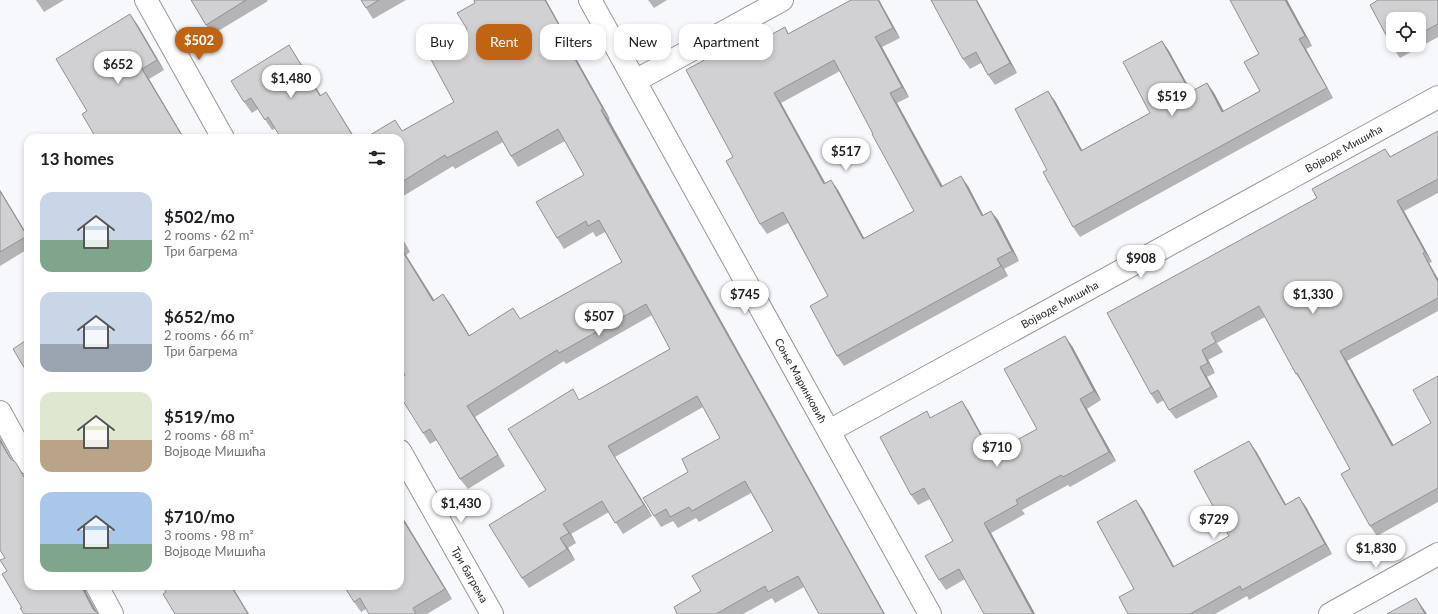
<!DOCTYPE html>
<meta charset="utf-8">
<style>
body{margin:0;font-family:Lato,sans-serif;background:#f6f6f6;color:#202124;height:100vh;display:flex;flex-direction:column;font-size:15px;white-space:nowrap}
*{box-sizing:border-box;margin:0}
p{font-size:13px;color:#757577}
.icon{flex:none;width:22px;height:22px;fill:none;stroke:currentColor;stroke-width:2;stroke-linecap:round;stroke-linejoin:round}
.map{position:relative;flex:1;overflow:hidden}
.drawer{position:absolute;left:24px;top:134px;width:380px;height:456px;display:flex;flex-direction:column;background:#fff;border-radius:12px;box-shadow:0 2px 6px #0003}
.drawer>*{flex:none}
.banner{position:absolute;left:416px;top:24px;width:380px;height:36px;display:flex;gap:8px}
.fabs{position:absolute;left:1386px;top:12px;display:grid;gap:8px}
.fabs a{display:grid;place-items:center;width:40px;height:40px;border-radius:8px;background:#fff;box-shadow:0 2px 6px #0003;font-size:20px}
.price{position:absolute;translate:-50% -34px;padding:0 9px;border-radius:14px;background:#fff;color:#222;font-size:13px;line-height:26px;filter:drop-shadow(0 1px 2px #0008)}
.price::after{content:'';position:absolute;left:50%;top:24px;width:12px;height:9px;margin-left:-6px;background:inherit;clip-path:polygon(0 0,100% 0,50% 100%)}
.price.selected{background:#c06413;color:#fff}
ul{padding:0;list-style:none}
li{display:flex;align-items:center;gap:12px;height:100px;padding:0 16px}
li span{display:grid;place-items:center;flex:none;width:112px;height:80px;border-radius:12px;color:#555}
li>.icon{margin-inline-start:auto}
span .icon{width:48px;height:48px;fill:#fffc;stroke-width:1}
li b{font-size:17px}
h2{display:flex;justify-content:space-between;align-items:center;height:48px;padding:0 16px;font-size:17px}
.pill{padding:0 14px;border-radius:12px;background:#fff;box-shadow:0 2px 6px #0003;font-size:14px;line-height:36px}
.pill.selected{background:#c06413;color:#fff}
.map>svg:first-child{display:block}
.lines{fill:none;stroke-linecap:round;stroke-linejoin:round}
.minor-casing{stroke:#969799;stroke-width:24}
.minor{stroke:#fff;stroke-width:22}
.wall{fill:#b4b4b6;fill-rule:evenodd}
.shaded-wall{fill:#929294}
.building{fill:#d1d1d4;stroke:#929294;fill-rule:evenodd}
.labels{text-anchor:middle;stroke-width:3.5;stroke-linejoin:round;paint-order:stroke}
.street-label{font-size:11px;fill:#29292a;stroke:#fff}
</style>
<div class="map">
<svg width="1438" height="614" viewBox="0 0 1438 614">
<rect width="100%" height="100%" fill="#f7f8fb"/>
<g class="lines">
<g class="minor-casing">
<g id="minor">
<path d="M146,0L223,138"/>
<path id="s1" d="M590,0L930,614"/>
<path d="M635,81L782,0"/>
<path d="M0,412L28,463"/>
<path id="s2" d="M829,431L1438,97"/>
<path id="s3" d="M400,451L492,614"/>
<path d="M97,586L112,614"/>
<path d="M1330,614L1438,554"/>
</g>
</g>
<use href="#minor" class="minor"/>
</g>
<g class="wall">
<path d="M36,0H64L44,12Z"/>
<path d="M191,0H267L268,1L213,34L206,25Z"/>
<path d="M361,0H406L373,19L366,8Z"/>
<path d="M474,0H546L567,38L565,39L610,119L609,120L804,587L775,603L772,598L743,614H677L701,591L773,531L751,493L699,522L696,518L678,528L673,521L661,527L654,516L688,472L720,438L703,407L615,457L652,516L623,534L609,512L571,534L576,543L568,548L575,560L529,588L522,578L546,490L580,400L670,349L652,315L566,364L564,361L475,417L505,466L468,489L460,479L437,440L430,444L423,433L405,375L400,367V235L410,252L406,255L434,300L443,294L451,305L469,335L521,319L622,262L605,232L596,237L593,232L564,249L557,238L584,175L565,141L518,167L511,156L503,142L455,169L453,166L400,198V138L403,131L454,102L467,29L475,3Z"/>
<path d="M648,0H667L654,8Z"/>
<path d="M851,0H879L900,38L882,47L909,97L897,103L943,186H968L983,215L998,220L1019,261L1004,269L1008,276L844,366L837,356L828,296L788,223L767,234L760,224L733,157L738,53L785,27L789,34ZM840,71L914,211L864,238L838,190L826,184L781,103Z"/>
<path d="M977,0L1017,73L995,85L988,75L981,63L970,69L963,59Z"/>
<path d="M1287,0L1312,46L1306,49L1333,98L1080,237L1073,227L1047,170L1055,101L1082,150L1150,113L1162,41L1169,51L1191,91L1207,83L1214,93L1224,111L1260,91L1259,54Z"/>
<path d="M1378,0H1438V37L1400,58L1393,48L1370,5ZM1393,19H1419V45H1393Z"/>
<path d="M137,24L164,70L149,79L184,138H96L87,111Z"/>
<path d="M289,45L296,56L321,95L333,103L272,130L258,109L252,113L244,102Z"/>
<path d="M1438,131V193L1404,211L1432,262L1429,263L1438,279V311L1347,361L1393,445L1431,423L1438,376V502L1377,536L1370,526L1350,469L1303,384L1296,374L1265,317L1217,343L1223,352L1208,360L1215,373L1207,377L1218,397L1176,419L1169,410L1164,400L1157,404L1151,394L1317,198L1385,149L1391,157Z"/>
<path d="M0,190L28,236V249L0,266Z"/>
<path d="M1072,346L1101,400L1087,409L1116,461L1070,487L1068,485L1022,510L1025,514L991,533L1035,614H984L965,579L946,590L939,580L953,541L930,499L918,505L911,495L931,417L968,410L992,454L1037,429Z"/>
<path d="M1256,451L1286,505L1299,497L1306,507L1332,554L1249,600L1247,596L1215,614H1128L1134,589L1136,500L1143,510L1174,567L1229,536Z"/>
<path d="M400,513L452,599L427,614H369L366,609L361,612L354,602Z"/>
</g>
<g class="shaded-wall">
<path d="M545,0H546L567,38L560,27Z"/>
<path d="M878,0H879L900,38L893,28Z"/>
<path d="M976,0H977L1017,73L1010,63Z"/>
<path d="M1285,0H1287L1312,46L1305,36Z"/>
<path d="M130,14L137,24L164,70L157,60Z"/>
<path d="M558,29L565,39L610,119L603,109Z"/>
<path d="M875,37L882,47L909,97L902,87Z"/>
<path d="M1299,39L1306,49L1333,98L1327,88Z"/>
<path d="M1162,41L1169,51L1197,102L1190,92Z"/>
<path d="M289,45L296,56L327,107L320,96Z"/>
<path d="M142,69L149,79L184,138H183L181,134Z"/>
<path d="M1207,83L1214,93L1229,122L1222,112Z"/>
<path d="M1048,91L1055,101L1088,161L1081,151Z"/>
<path d="M326,92L333,103L355,138H354Z"/>
<path d="M774,93L781,103L831,194L824,184Z"/>
<path d="M890,93L897,103L948,197L941,187Z"/>
<path d="M601,110L609,120L885,614H884Z"/>
<path d="M961,176L968,186L989,226L982,216Z"/>
<path d="M831,180L838,190L870,249L863,239Z"/>
<path d="M0,190L28,236V237L0,191Z"/>
<path d="M1397,201L1404,211L1432,262L1425,252Z"/>
<path d="M991,211L998,220L1019,261L1012,251Z"/>
<path d="M400,235L410,252L400,237Z"/>
<path d="M400,246L406,255L441,311L433,301Z"/>
<path d="M1423,253L1429,263L1438,279V282Z"/>
<path d="M997,259L1004,269L1008,276L1001,266Z"/>
<path d="M443,294L451,305L476,346L469,336Z"/>
<path d="M1065,336L1072,346L1101,400L1094,391Z"/>
<path d="M1202,350L1208,360L1215,373L1208,363Z"/>
<path d="M1340,351L1347,361L1399,455L1392,446Z"/>
<path d="M1200,367L1207,377L1218,397L1211,387Z"/>
<path d="M1080,399L1087,409L1116,461L1109,452Z"/>
<path d="M962,401L968,410L998,464L991,454Z"/>
<path d="M467,406L475,417L505,466L498,455Z"/>
<path d="M0,438L17,469L10,458L0,441Z"/>
<path d="M1249,441L1256,451L1292,515L1285,505Z"/>
<path d="M608,446L615,457L652,516L644,505Z"/>
<path d="M16,463L28,482V484Z"/>
<path d="M1299,497L1306,507L1332,554L1325,544Z"/>
<path d="M1136,500L1143,510L1180,577L1173,567Z"/>
<path d="M400,513L452,599L445,589L400,515Z"/>
<path d="M984,523L991,533L1035,614H1033Z"/>
<path d="M563,524L571,534L576,543L569,533Z"/>
<path d="M560,538L568,548L575,560L567,549Z"/>
<path d="M81,586H86V592L98,614L93,609Z"/>
<path d="M231,586H232L249,614H248Z"/>
<path d="M1416,598L1423,608L1427,614H1425Z"/>
</g>
<g class="building">
<path d="M191,0H246L206,25Z"/>
<path d="M361,0H379L366,8Z"/>
<path d="M474,0H545L560,27L558,29L603,109L601,110L884,614H819L798,576L768,592L765,586L716,614H677L674,607L701,591L692,576L773,531L745,481L692,511L689,507L670,517L666,509L654,516L643,498L688,472L682,459L720,438L697,396L608,446L644,505L615,523L602,501L563,524L569,533L560,538L567,549L522,578L489,525L546,490L508,429L573,389L579,400L670,349L646,304L559,353L557,350L467,406L498,455L460,479L430,429L423,433L400,396V378L405,375L400,367V247L433,301L443,294L469,336L513,308L520,319L622,262L599,220L588,226L586,221L557,238L536,202L584,175L558,129L511,156L497,131L447,158L445,155L400,183V138H365L395,120L402,131L454,102L427,52L467,29L457,13L475,3Z"/>
<path d="M851,0H878L893,28L875,37L902,87L890,93L941,187L961,176L982,216L991,211L1012,251L997,259L1001,266L837,356L810,306L828,296L783,212L760,224L726,161L733,157L686,70L732,45L736,54L785,27L788,34ZM834,60L873,134H872L914,211L863,239L831,180L824,184L774,93Z"/>
<path d="M931,0H976L1010,63L988,75L976,52L963,59Z"/>
<path d="M1230,0H1285L1305,36L1299,39L1327,88L1073,227L1043,172L1047,170L1015,109L1048,91L1081,151L1150,113L1123,62L1162,41L1190,92L1207,83L1222,112L1260,91L1244,62L1259,54Z"/>
<path d="M1378,0H1438V24L1419,34V19H1393V45H1399L1393,48L1370,5Z"/>
<path d="M130,14L157,60L142,69L181,134L174,138H96L82,114L87,111L56,59Z"/>
<path d="M289,45L320,96L326,92L354,138H281L268,117L265,120L251,98L244,102L231,81Z"/>
<path d="M1438,131V179L1397,201L1425,252L1423,253L1438,282V298L1340,351L1392,446L1431,423L1413,390L1438,376V488L1370,526L1341,474L1350,469L1297,373L1296,374L1259,306L1211,333L1216,342L1202,350L1208,363L1200,367L1211,387L1169,410L1158,390L1151,394L1107,313L1317,198L1312,189L1385,149L1390,157Z"/>
<path d="M0,191L27,236L0,252Z"/>
<path d="M400,237L403,241L400,243Z"/>
<path d="M1065,336L1094,391L1080,399L1109,452L1063,477L1061,475L1016,500L1018,504L984,523L1033,614H984L959,569L939,580L925,556L953,541L924,488L911,495L880,437L927,411L930,418L962,401L991,454L1037,429L1004,369Z"/>
<path d="M28,339V374L13,349Z"/>
<path d="M0,441L10,458L16,463L28,484V586H81L93,609L98,614H99H24L20,608H22L2,574L7,571L0,560L5,558L0,550Z"/>
<path d="M1249,441L1285,505L1299,497L1325,544L1242,590L1240,586L1190,614H1128L1119,597L1134,589L1097,522L1136,500L1173,567L1229,536L1194,471Z"/>
<path d="M400,515L445,589L413,608L416,614H369L360,598L354,602L344,586H400Z"/>
<path d="M162,586H231L248,614H175L163,594L166,592Z"/>
<path d="M1416,598L1425,614H1387Z"/>
</g>
<g class="labels">
<g class="street-label">
<text dy="4" stroke="none"><textPath href="#s2" startOffset="587">Војводе Мишића</textPath></text>
<text dy="4" stroke="none"><textPath href="#s2" startOffset="263">Војводе Мишића</textPath></text>
<text dy="4" stroke="none"><textPath href="#s1" startOffset="435">Соње Маринковић</textPath></text>
<text dy="4" stroke="none"><textPath href="#s3" startOffset="142">Три багрема</textPath></text>
</g>
</g>
</svg>
<div class="fabs">
<a><svg class="icon" aria-label="locate" viewBox="0 0 24 24"><circle cx="12" cy="12" r="6"/><path d="M12 2v4M12 18v4M2 12h4M18 12h4"/></svg></a>
</div>
<b class="price selected" style="left:199px;top:61px">$502</b>
<b class="price" style="left:118px;top:85px">$652</b>
<b class="price" style="left:291px;top:99px">$1,480</b>
<b class="price" style="left:1172px;top:117px">$519</b>
<b class="price" style="left:846px;top:172px">$517</b>
<b class="price" style="left:1141px;top:279px">$908</b>
<b class="price" style="left:745px;top:315px">$745</b>
<b class="price" style="left:1313px;top:315px">$1,330</b>
<b class="price" style="left:599px;top:337px">$507</b>
<b class="price" style="left:997px;top:468px">$710</b>
<b class="price" style="left:461px;top:524px">$1,430</b>
<b class="price" style="left:1214px;top:540px">$729</b>
<b class="price" style="left:1376px;top:569px">$1,830</b>
<div class="banner">
<a class="pill">Buy</a>
<a class="pill selected">Rent</a>
<a class="pill">Filters</a>
<a class="pill">New</a>
<a class="pill">Apartment</a>
</div>
<section class="drawer">
<h2>13 homes<svg class="icon" aria-label="filters" viewBox="0 0 24 24"><path d="M4 7h16M4 17h16"/><circle cx="9" cy="7" r="2"/><circle cx="15" cy="17" r="2"/></svg></h2>
<ul>
<li><span style="background:linear-gradient(#c9d6e8 60%,#7fa58c 0)"><svg class="icon" aria-label="home" viewBox="0 0 24 24"><path d="M3 11l9-7 9 7M6 9v11h12V9"/></svg></span><div><b>$502/mo</b><p>2 rooms · 62 m²</p><p>Три багрема</p></div></li>
<li><span style="background:linear-gradient(#c9d6e8 65%,#9aa5b1 0)"><svg class="icon" aria-label="home" viewBox="0 0 24 24"><path d="M3 11l9-7 9 7M6 9v11h12V9"/></svg></span><div><b>$652/mo</b><p>2 rooms · 66 m²</p><p>Три багрема</p></div></li>
<li><span style="background:linear-gradient(#dfe7d0 60%,#b9a48a 0)"><svg class="icon" aria-label="home" viewBox="0 0 24 24"><path d="M3 11l9-7 9 7M6 9v11h12V9"/></svg></span><div><b>$519/mo</b><p>2 rooms · 68 m²</p><p>Војводе Мишића</p></div></li>
<li><span style="background:linear-gradient(#a9c7e8 65%,#7fa58c 0)"><svg class="icon" aria-label="home" viewBox="0 0 24 24"><path d="M3 11l9-7 9 7M6 9v11h12V9"/></svg></span><div><b>$710/mo</b><p>3 rooms · 98 m²</p><p>Војводе Мишића</p></div></li>
</ul>
</section>
</div>
